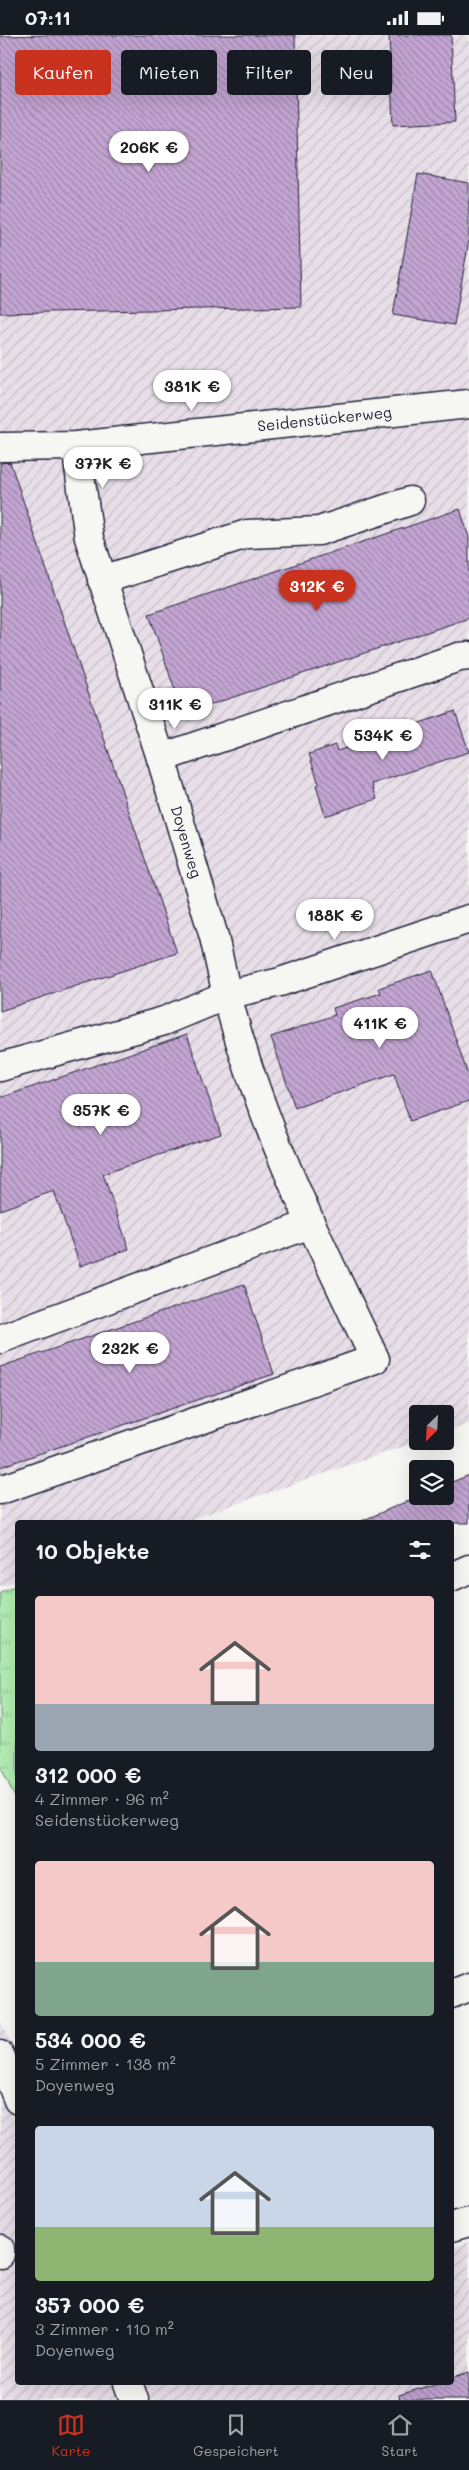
<!DOCTYPE html>
<html lang="de">
<meta charset="utf-8">
<style>
body{margin:0;font-family:Mali,sans-serif;background:#242831;color:#f1f3f6;height:100vh;display:flex;flex-direction:column;font-size:19px;white-space:nowrap}
*{box-sizing:border-box;margin:0}
p{font-size:16px;color:#9ea1a6}
.icon{flex:none;width:28px;height:28px;fill:none;stroke:currentColor;stroke-width:2;stroke-linecap:round;stroke-linejoin:round}
.map{position:relative;flex:1;overflow:hidden}
.side{position:absolute;left:15px;top:1485px;width:439px;height:865px;display:flex;flex-direction:column;background:#171b24;border-radius:5px;box-shadow:0 5px 20px #0002}
.side>*{flex:none}
.banner{position:absolute;left:15px;top:15px;width:440px;height:45px;display:flex;gap:10px}
.needle{width:32px;rotate:204deg}
.fabs{position:absolute;left:409px;top:1370px;display:grid;gap:10px}
.fabs a{display:grid;place-items:center;width:45px;height:45px;border-radius:5px;background:#171b24;box-shadow:0 5px 20px #0002;font-size:25px}
.price{position:absolute;translate:-50% -42px;padding:0 11px;border-radius:18px;background:#fff;color:#222;font-size:16px;line-height:32px;filter:drop-shadow(0 1px 2px #0008)}
.price::after{content:'';position:absolute;left:50%;top:30px;width:15px;height:11px;margin-left:-8px;background:inherit;clip-path:polygon(0 0,100% 0,50% 100%)}
.price.current{background:#c8321e;color:#fff}
ul{padding:0;list-style:none}
li{display:grid;align-content:center;gap:10px;height:265px;padding:0 20px}
li span{display:grid;place-items:center;height:155px;border-radius:5px;color:#555}
li>.icon{margin-inline-start:auto}
span .icon{width:90px;height:90px;fill:#fffc;stroke-width:1}
li b{font-size:21px}
h2{display:flex;justify-content:space-between;align-items:center;height:60px;padding:0 20px;font-size:21px}
.chip{padding:0 18px;border-radius:5px;background:#171b24;box-shadow:0 5px 20px #0002;font-size:18px;line-height:45px}
.chip.current{background:#c8321e;color:#fff}
.status{display:flex;justify-content:space-between;align-items:center;height:35px;padding:0 25px;background:#171b24;direction:ltr}
.status svg{height:14px;fill:currentColor}
.tabs{display:flex;justify-content:space-around;align-items:center;height:70px;border-top:1px solid #363941;background:#171b24;font-size:14px;color:#9ea1a6}
.tabs a{display:grid;justify-items:center;gap:2px}
.tabs .current{color:#c8321e}
.map>svg:first-child{display:block}
.industrial{fill:url(#industrial-furrows)}
.grass{fill:url(#grass-tufts);stroke:#6a8876}
.building{fill:url(#building-back-hatch);stroke:#22223b}
.lines{fill:none;stroke-linecap:round;stroke-linejoin:round}
.minor-casing{stroke:#22223b;stroke-width:31}
.minor{stroke:#f6f6f2;stroke-width:28}
.labels{text-anchor:middle;stroke-width:4;stroke-linejoin:round;paint-order:stroke}
.street-label{font-size:15px;fill:#22223b;stroke:#f6f6f2}
</style>
<div class="status"><b>07:11</b><svg viewBox="0 0 49 12"><path d="M0 12V9h3v3zM5 12V6h3v6zM10 12V3h3v9zM15 12V0h3v12zM26 1h20v11H26zM47 4h2v5h-2z"/></svg></div>
<div class="map">
<svg width="469" height="2365" viewBox="0 0 469 2365">
<defs>
<pattern id="industrial-furrows" width="10" height="10" patternUnits="userSpaceOnUse" patternTransform="scale(1.25)"><rect width="10" height="10" fill="#e7dee8"/><path d="M-1 1l2-2M0 10L10 0M9 11l2-2" fill="none" stroke="#c6bec8"/></pattern>
<pattern id="grass-tufts" width="24" height="20" patternUnits="userSpaceOnUse" patternTransform="scale(1.25)"><rect width="24" height="20" fill="#b2edb2"/><path d="M3 7l-1-3M5 7V3M7 7l1-3M15 17l-1-3M17 17v-4M19 17l1-3" fill="none" stroke="#99cb9a"/></pattern>
<pattern id="building-back-hatch" width="6" height="6" patternUnits="userSpaceOnUse" patternTransform="scale(1.25)"><rect width="6" height="6" fill="#c3a5d2"/><path d="M-1 5l2 2M0 0l6 6M5-1l2 2" fill="none" stroke="#9e86ac"/></pattern>
</defs>
<rect width="100%" height="100%" fill="#f6f6f2"/>
<filter id="ink" filterUnits="userSpaceOnUse"><feTurbulence type="fractalNoise" baseFrequency=".02" numOctaves="2"/><feDisplacementMap in="SourceGraphic" scale="10" xChannelSelector="R" yChannelSelector="G"/><feConvolveMatrix kernelMatrix="1 2 1 2 8 2 1 2 1" color-interpolation-filters="sRGB"/></filter>
<g filter="url(#ink)">
<g class="industrial">
<path d="M0,0H469V1389L445,1397V1379H418L419,1406L183,1487L18,1488L17,1545L0,1551Z"/>
<path d="M0,1986L18,2024V2348H451V2213L469,2207V2365H0Z"/>
</g>
<path class="grass" d="M17,1550H18L17,1767L0,1730V1557Z"/>
<g class="building">
<path d="M47,0H295L301,272L0,278V1Z"/>
<path d="M389,0H451L455,87L393,90Z"/>
<path d="M418,139L469,148V205L454,290L393,280Z"/>
<path d="M10,427L177,918L0,976V428Z"/>
<path d="M460,474L469,502V583L183,679L149,579Z"/>
<path d="M455,676L469,717L372,749L377,764L325,781L316,750L319,749L309,719L335,710L337,716Z"/>
<path d="M432,935L469,1043V1066L410,1086L394,1039L295,1073L271,1002L335,980L333,973L381,958L379,953Z"/>
<path d="M187,999L221,1099L103,1139L129,1214L80,1231L54,1156L0,1175V1063Z"/>
<path d="M244,1249L274,1339L0,1432V1332Z"/>
<path d="M469,1440V1488H357L419,1461H445V1450Z"/>
<path d="M469,2337V2365H400L399,2360L438,2348H451V2343Z"/>
</g>
<g class="lines">
<g class="minor-casing">
<g id="minor">
<path id="s1" d="M76,411L89,503L161,723L214,902L227,960L280,947L469,884"/>
<path id="s2" d="M0,412L76,411L469,369"/>
<path d="M102,545L247,499L319,496L410,466"/>
<path d="M161,723L459,622L469,621"/>
<path d="M0,1032L164,986L227,960C259,1087 319,1207 375,1324L0,1455"/>
<path d="M0,1304L310,1189"/>
<path d="M451,1542L469,1534"/>
<path d="M451,1959L469,1952"/>
<path d="M0,2020L18,2065"/>
<path d="M451,2192L469,2187"/>
<path d="M0,2214V2219"/>
<path d="M128,2348L134,2365"/>
</g>
</g>
<use href="#minor" class="minor"/>
</g>
</g>
<g class="labels">
<g class="street-label">
<text dy="5" stroke="none"><textPath href="#s2" startOffset="326">Seidenstückerweg</textPath></text>
<text dy="5" stroke="none"><textPath href="#s1" startOffset="412">Doyenweg</textPath></text>
</g>
</g>
</svg>
<div class="fabs">
<a><svg class="needle" viewBox="-14 -14 28 28"><path d="M0-13l5 13h-10z" fill="#e53935"/><path d="M0 13l5-13h-10z" fill="#9ea1a6"/></svg></a>
<a><svg class="icon" aria-label="layers" viewBox="0 0 24 24"><path d="M12 4l9 5-9 5-9-5zM3 14l9 5 9-5"/></svg></a>
</div>
<b class="price" style="left:149px;top:138px">206K €</b>
<b class="price" style="left:192px;top:377px">381K €</b>
<b class="price" style="left:103px;top:454px">377K €</b>
<b class="price current" style="left:317px;top:577px">312K €</b>
<b class="price" style="left:175px;top:695px">311K €</b>
<b class="price" style="left:383px;top:726px">534K €</b>
<b class="price" style="left:335px;top:906px">188K €</b>
<b class="price" style="left:380px;top:1014px">411K €</b>
<b class="price" style="left:101px;top:1101px">357K €</b>
<b class="price" style="left:130px;top:1339px">232K €</b>
<div class="banner">
<a class="chip current">Kaufen</a>
<a class="chip">Mieten</a>
<a class="chip">Filter</a>
<a class="chip">Neu</a>
</div>
<section class="side">
<h2>10 Objekte<svg class="icon" aria-label="filters" viewBox="0 0 24 24"><path d="M4 7h16M4 17h16"/><circle cx="9" cy="7" r="2"/><circle cx="15" cy="17" r="2"/></svg></h2>
<ul>
<li><span style="background:linear-gradient(#f6c9c9 70%,#9aa5b1 0)"><svg class="icon" aria-label="home" viewBox="0 0 24 24"><path d="M3 11l9-7 9 7M6 9v11h12V9"/></svg></span><div><b>312 000 €</b><p>4 Zimmer · 96 m²</p><p>Seidenstückerweg</p></div></li>
<li><span style="background:linear-gradient(#f6c9c9 65%,#7fa58c 0)"><svg class="icon" aria-label="home" viewBox="0 0 24 24"><path d="M3 11l9-7 9 7M6 9v11h12V9"/></svg></span><div><b>534 000 €</b><p>5 Zimmer · 138 m²</p><p>Doyenweg</p></div></li>
<li><span style="background:linear-gradient(#c9d6e8 65%,#8fb573 0)"><svg class="icon" aria-label="home" viewBox="0 0 24 24"><path d="M3 11l9-7 9 7M6 9v11h12V9"/></svg></span><div><b>357 000 €</b><p>3 Zimmer · 110 m²</p><p>Doyenweg</p></div></li>
</ul>
</section>
</div>
<nav class="tabs">
<a class="current"><svg class="icon" aria-label="map" viewBox="0 0 24 24"><path d="M3 6l6-2 6 2 6-2v14l-6 2-6-2-6 2zM9 4v14M15 6v14"/></svg>Karte</a>
<a><svg class="icon" aria-label="saved" viewBox="0 0 24 24"><path d="M7 4h10v16l-5-4-5 4z"/></svg>Gespeichert</a>
<a><svg class="icon" aria-label="home" viewBox="0 0 24 24"><path d="M3 11l9-7 9 7M6 9v11h12V9"/></svg>Start</a>
</nav>
